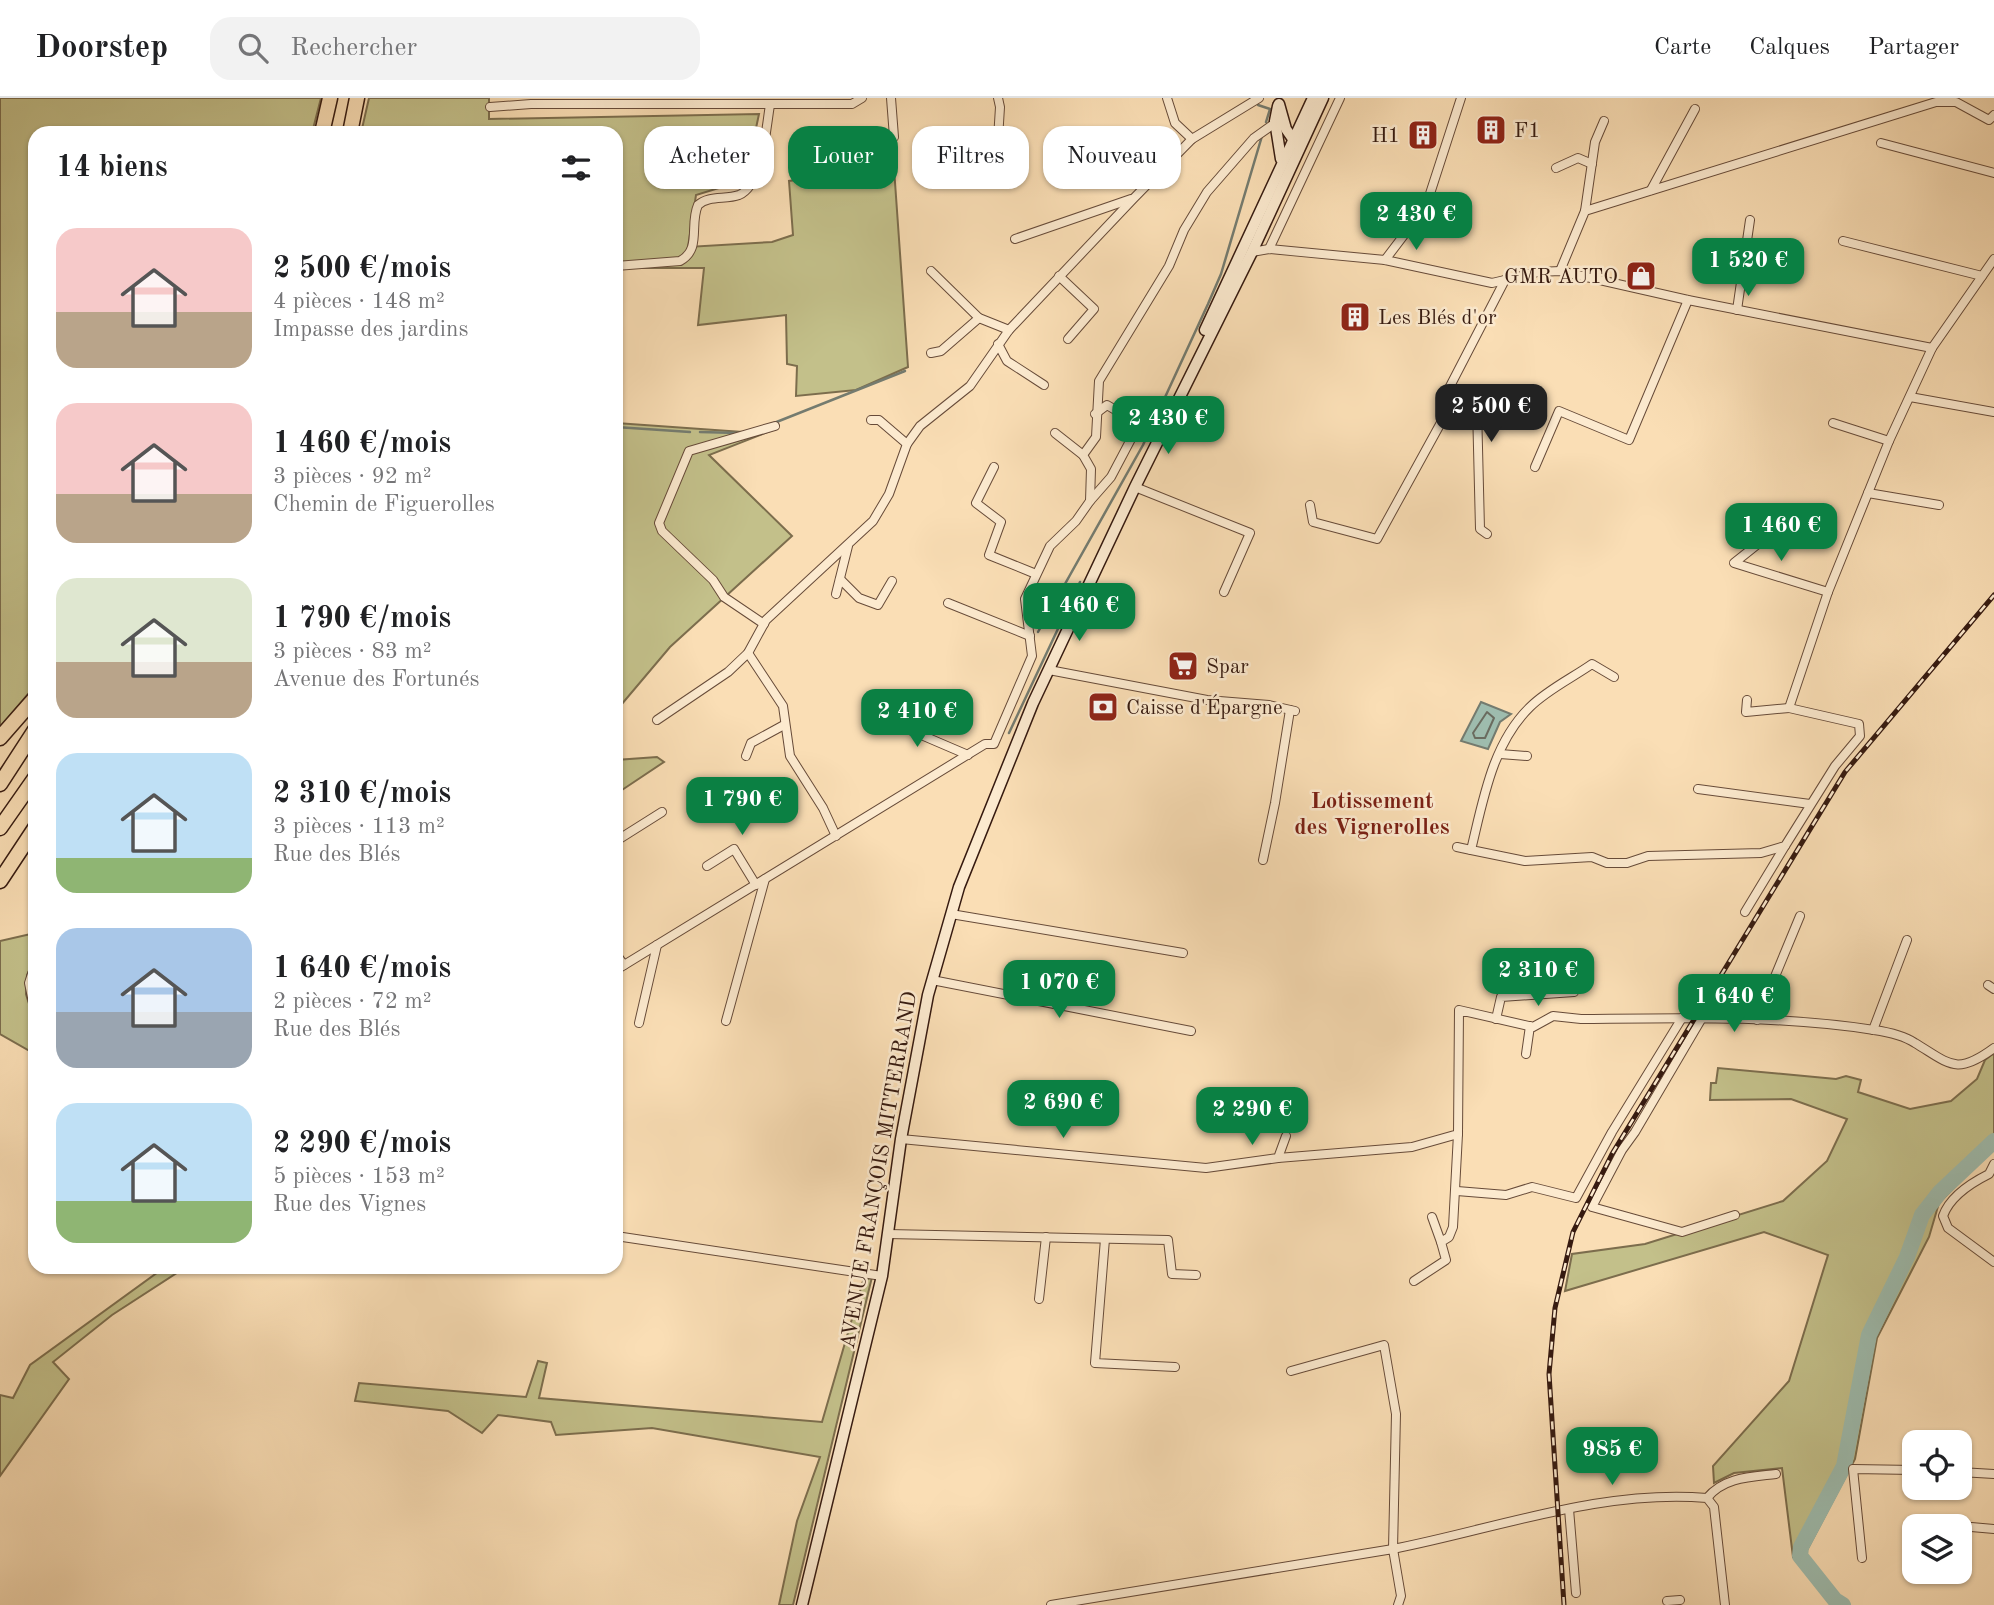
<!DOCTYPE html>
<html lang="fr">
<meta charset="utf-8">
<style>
body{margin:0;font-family:"Old Standard TT",serif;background:#f2f2f2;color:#202124;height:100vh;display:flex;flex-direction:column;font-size:26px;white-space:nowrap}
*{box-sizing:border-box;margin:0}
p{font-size:23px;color:#757577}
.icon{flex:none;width:38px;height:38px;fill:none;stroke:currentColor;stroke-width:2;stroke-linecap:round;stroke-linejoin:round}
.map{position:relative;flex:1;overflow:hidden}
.sheet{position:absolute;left:28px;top:28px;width:595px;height:1148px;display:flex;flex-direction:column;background:#fff;border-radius:21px;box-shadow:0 2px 5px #0004}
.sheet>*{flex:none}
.guide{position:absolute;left:644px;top:28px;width:665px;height:63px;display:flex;gap:14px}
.fabs{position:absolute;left:1902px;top:1332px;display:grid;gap:14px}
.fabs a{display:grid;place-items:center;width:70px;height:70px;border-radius:14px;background:#fff;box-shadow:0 2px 5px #0004;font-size:35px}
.price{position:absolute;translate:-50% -60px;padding:0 16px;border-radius:14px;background:#0b8043;color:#fff;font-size:23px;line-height:46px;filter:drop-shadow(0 2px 4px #0008)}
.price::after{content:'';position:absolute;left:50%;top:42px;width:21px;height:16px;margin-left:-10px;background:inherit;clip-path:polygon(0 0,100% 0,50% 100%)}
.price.current{background:#222;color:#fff}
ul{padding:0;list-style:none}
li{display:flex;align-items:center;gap:21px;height:175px;padding:0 28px}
li span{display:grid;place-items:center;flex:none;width:196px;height:140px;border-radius:21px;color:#555}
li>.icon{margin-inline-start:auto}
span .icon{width:84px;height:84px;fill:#fffc;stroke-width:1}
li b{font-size:30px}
h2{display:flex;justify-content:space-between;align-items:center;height:84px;padding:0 28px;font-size:30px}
.pill{padding:0 24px;border-radius:21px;background:#fff;box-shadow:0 2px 5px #0004;font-size:24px;line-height:63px}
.pill.current{background:#0b8043;color:#fff}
header{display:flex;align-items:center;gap:42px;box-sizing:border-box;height:98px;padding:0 35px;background:#fff;border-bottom:2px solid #e0e0e0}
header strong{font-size:33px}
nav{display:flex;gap:38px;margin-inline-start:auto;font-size:24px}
.search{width:490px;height:63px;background:#f2f2f2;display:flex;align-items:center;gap:18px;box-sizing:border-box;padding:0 24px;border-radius:21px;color:#757577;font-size:26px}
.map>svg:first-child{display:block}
.green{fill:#c3c08a;stroke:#7c6d4d;stroke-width:2}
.water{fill:#9ebcae;stroke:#747b6f;stroke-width:2}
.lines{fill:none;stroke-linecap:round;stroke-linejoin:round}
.shore{stroke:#6a6b5f;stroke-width:2}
.stream{stroke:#747b6f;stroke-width:2.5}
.river{stroke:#9ebcae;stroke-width:16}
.street-casing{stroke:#674b39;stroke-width:10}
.secondary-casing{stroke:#361a10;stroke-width:13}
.highway-casing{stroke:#361a10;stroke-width:17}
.street{stroke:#fceacf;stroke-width:8}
.secondary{stroke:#fceacf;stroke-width:10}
.highway{stroke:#fadeb5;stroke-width:14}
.rail-casing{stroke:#361a10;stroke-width:5}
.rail{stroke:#fceacf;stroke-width:2.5;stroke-dasharray:8;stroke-linecap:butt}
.labels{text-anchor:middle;stroke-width:5;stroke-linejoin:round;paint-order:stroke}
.poi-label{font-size:21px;fill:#361a10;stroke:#fceacf;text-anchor:start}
.street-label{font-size:21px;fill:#361a10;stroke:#fceacf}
.neighbourhood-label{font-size:23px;font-weight:bold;fill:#7a1f14;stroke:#fceacf}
</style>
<header>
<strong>Doorstep</strong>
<div class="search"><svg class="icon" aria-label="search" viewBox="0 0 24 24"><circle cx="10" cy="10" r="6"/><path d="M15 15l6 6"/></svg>Rechercher</div>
<nav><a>Carte</a><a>Calques</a><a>Partager</a></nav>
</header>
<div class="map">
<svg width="1994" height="1507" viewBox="0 0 1994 1507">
<rect width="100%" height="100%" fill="#fadeb5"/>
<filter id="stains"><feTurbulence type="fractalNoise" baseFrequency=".00286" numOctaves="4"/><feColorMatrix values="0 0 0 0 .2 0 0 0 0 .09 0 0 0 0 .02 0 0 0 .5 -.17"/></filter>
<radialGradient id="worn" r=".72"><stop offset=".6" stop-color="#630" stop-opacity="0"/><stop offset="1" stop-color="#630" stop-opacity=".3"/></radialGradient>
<g class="green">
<path d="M0,0H321L312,35H35V588L0,629Z"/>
<path d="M369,0H489V21L759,16L745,82L696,97L688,149L772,144L793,137L789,83L894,70L908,269L856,292L796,298L797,268L787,266L786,217L698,227L704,170H616V35H361Z"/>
<path d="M616,325L743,334L777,325L778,330L709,357L792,438L670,549L616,613Z"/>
<path d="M657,659L664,664L616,696V662Z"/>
<path d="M35,835V861L27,877L26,896L35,925V956L0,936V843Z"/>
<path d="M1994,955V1049L1939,1105L1929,1139L1877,1240L1855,1361L1805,1456L1793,1459L1782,1370L1734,1375L1714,1385L1713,1368L1789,1283L1828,1157L1764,1134L1565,1193L1572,1156L1645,1146L1783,1103L1827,1063L1847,1021L1791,1001L1710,1002L1711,985H1716L1718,970L1836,981L1846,978L1861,982L1858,994L1910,1011L1951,1003L1977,981L1985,962Z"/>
<path d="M165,1169H186L112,1217L53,1264L69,1281L0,1378V1297L13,1300L30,1267Z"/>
<path d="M872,1179L793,1507H779L797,1423L820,1359L652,1330L556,1337L551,1324L498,1317L482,1335L448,1313L355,1303L359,1285L526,1299L538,1263L547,1265L539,1300L822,1324L863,1183Z"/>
</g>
<path class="water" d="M1481,604L1511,616L1500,624L1488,651L1461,643Z"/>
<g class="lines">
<path class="shore" d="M1487,614L1494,620L1485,640H1475L1473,635Z"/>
<g class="stream">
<path d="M1258,7L1270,11L1266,24"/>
<path d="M774,325L905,273"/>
<path d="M616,329L690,334"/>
<path d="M700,334L738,335"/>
<path d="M1038,534L1143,347L1208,206L1221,176L1262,38"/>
<path d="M1009,635L1080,484"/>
</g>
<path class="river" d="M1843,1507L1835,1502L1800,1458L1801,1449L1844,1368L1869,1237L1907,1159L1922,1117L1940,1094L1994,1043"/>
<g class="street-casing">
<g id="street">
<path d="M891,0L894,39"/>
<path d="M1167,0L1175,25L1192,41"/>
<path d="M490,9L531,6H852L862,0"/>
<path d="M1881,45L1994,75"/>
<path d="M1103,66L1146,51L1156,77"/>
<path d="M1556,70L1578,60L1592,66"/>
<path d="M960,78L997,57L1000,9L998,0"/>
<path d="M1651,92L1695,11"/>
<path d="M1585,113L1595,44L1604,23"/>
<path d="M1015,141L1131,101"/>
<path d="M1843,143L1982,178"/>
<path d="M1269,151L1340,0"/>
<path d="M1252,154L1269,151L1385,162L1492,185L1538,174L1560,173L1688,202L1932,250"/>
<path d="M1385,162L1426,108L1461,0"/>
<path d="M616,168L680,163C702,151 689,127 698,107C709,97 725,102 739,97C763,87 766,29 770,7"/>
<path d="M931,173L979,220L1009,232"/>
<path d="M1560,173L1585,113L1936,4H1956L1989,22L1994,17"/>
<path d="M1059,178L1094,211L1068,241"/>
<path d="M1737,212L1750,122"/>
<path d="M998,246L1007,263L1044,287"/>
<path d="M931,255L941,253L979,220"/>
<path d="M1910,299L1994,314"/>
<path d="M871,322H879L907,346"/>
<path d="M1833,325L1889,343"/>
<path d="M1055,335L1083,357"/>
<path d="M994,369L976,405L1001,424L989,457L1036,476"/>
<path d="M1535,369L1559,313L1629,342L1688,202"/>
<path d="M1135,389L1250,435L1224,494"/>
<path d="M1868,395L1939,407"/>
<path d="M1090,403L1111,379L1139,326L1107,307L1095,316"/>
<path d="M1310,407L1313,424L1377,441L1454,301"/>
<path d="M1783,426L1734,465L1828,494"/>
<path d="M1487,436L1480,431L1477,309L1446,296L1505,182"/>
<path d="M840,481L859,500L878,507L892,483"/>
<path d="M836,496L848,448"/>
<path d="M948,505L1030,538"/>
<path d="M764,526L724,499L713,482L662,433L659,425L689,353L775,328"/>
<path d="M748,555L783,608L790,658L823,710L836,738"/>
<path d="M1049,572L1207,602L1269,607L1295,613"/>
<path d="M1614,579L1592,566C1572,580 1547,592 1530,609C1492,646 1483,703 1471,752L1525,763L1592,759L1607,765H1627L1648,758L1761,755L1785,748L1835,668L1860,638L1859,626L1789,610L1828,494L1889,343L1932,250L1994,161"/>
<path d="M1747,602L1746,614L1789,610"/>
<path d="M877,618L968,657"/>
<path d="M657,622L728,574L748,555L766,522L873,423L889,396L907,346L920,328L970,288L1009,232L1134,100L1192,41L1259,0"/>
<path d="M1500,656L1527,658"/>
<path d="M746,658L751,645L784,627"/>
<path d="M1698,691L1810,706"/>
<path d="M616,743L662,714"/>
<path d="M1457,749L1471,752"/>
<path d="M1263,762L1275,705L1290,612"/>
<path d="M707,768L734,751L756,787"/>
<path d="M1745,814L1785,748"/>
<path d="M951,816L1183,855"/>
<path d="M616,856L624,867"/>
<path d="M35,867L29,885L35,914"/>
<path d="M616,872L985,646H994L1032,558L1025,501L1050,448L1076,423L1090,403L1091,371L1083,357L1096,339L1099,283L1169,168L1184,132L1207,94L1254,40L1278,23"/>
<path d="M932,882L1191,933"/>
<path d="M1988,887L1994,891"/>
<path d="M1702,920L1635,1034L1622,1052L1592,1109L1682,1134L1735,1117"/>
<path d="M1496,921L1501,899L1574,894"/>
<path d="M1757,922L1800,818"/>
<path d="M726,923L765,781"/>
<path d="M639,925L657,847"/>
<path d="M1873,932L1907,842"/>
<path d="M1526,956L1530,928"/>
<path d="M901,1041L1206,1070L1278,1060L1286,1038"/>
<path d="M1278,1060L1412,1049L1458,1036L1459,912L1533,929L1553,918L1581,921C1678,920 1778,917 1874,932C1888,934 1903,937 1915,945C1950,966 1956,978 1994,950"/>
<path d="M1994,1066L1989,1076C1971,1085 1950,1098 1943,1118L1948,1130L1994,1164"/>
<path d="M1457,1093L1506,1097L1532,1089L1576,1100L1612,1034L1682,920"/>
<path d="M1432,1119L1441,1144"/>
<path d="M888,1136L1168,1142L1172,1176L1196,1177"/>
<path d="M616,1138L882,1178"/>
<path d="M1105,1141L1095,1265L1175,1269"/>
<path d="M1414,1183L1446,1162L1441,1144L1449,1139L1453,1129L1458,1036"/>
<path d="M1039,1201L1046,1139"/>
<path d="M1291,1273L1384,1247L1396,1316L1393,1451C1496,1431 1601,1391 1707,1400L1714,1409L1725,1507"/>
<path d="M1960,1374L1994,1376"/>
<path d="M1707,1400C1724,1379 1751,1379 1776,1376"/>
<path d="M1569,1411L1576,1495"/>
<path d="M1935,1426L1956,1428"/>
<path d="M1960,1428L1994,1431"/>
<path d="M1862,1460L1853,1371L1914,1372"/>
<path d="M1667,1503L1680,1502"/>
<path d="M1051,1507L1393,1451L1401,1498L1398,1507"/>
</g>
</g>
<g class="secondary-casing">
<g id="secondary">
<path d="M1279,6L1286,31L1295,44"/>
<path d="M1278,8L1275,23L1281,61"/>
<path d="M1205,232L1313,0"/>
<path d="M802,1507L882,1178L901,1041L928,897L959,789L1033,605L1135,389L1252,154L1323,0"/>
</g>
</g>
<g class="highway-casing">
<g id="highway">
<path d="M322,35L330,0"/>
<path d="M350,35L357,0"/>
<path d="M0,640L35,600"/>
<path d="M0,686L35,632"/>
<path d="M0,730L35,680"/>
<path d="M0,783L35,730"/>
</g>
</g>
<use href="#street" class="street"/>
<use href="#secondary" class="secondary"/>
<use href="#highway" class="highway"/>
<g class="rail-casing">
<path id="rail" d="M1564,1507L1549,1276L1555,1210L1573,1134L1612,1056L1845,674L1994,497"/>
</g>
<use href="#rail" class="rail"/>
</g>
<defs>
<g id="building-square" transform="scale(1.575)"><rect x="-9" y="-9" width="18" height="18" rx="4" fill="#8f2418" stroke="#fceacf"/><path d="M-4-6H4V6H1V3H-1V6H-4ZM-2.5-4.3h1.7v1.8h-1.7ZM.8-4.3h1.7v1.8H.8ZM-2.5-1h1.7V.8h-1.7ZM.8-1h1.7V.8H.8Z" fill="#fff"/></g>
<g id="shop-square" transform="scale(1.575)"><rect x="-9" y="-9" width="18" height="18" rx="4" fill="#8f2418" stroke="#fceacf"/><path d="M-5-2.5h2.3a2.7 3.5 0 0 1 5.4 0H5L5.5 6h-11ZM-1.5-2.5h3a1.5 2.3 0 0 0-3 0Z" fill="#fff"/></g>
<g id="supermarket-square" transform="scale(1.575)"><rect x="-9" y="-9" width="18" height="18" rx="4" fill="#8f2418" stroke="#fceacf"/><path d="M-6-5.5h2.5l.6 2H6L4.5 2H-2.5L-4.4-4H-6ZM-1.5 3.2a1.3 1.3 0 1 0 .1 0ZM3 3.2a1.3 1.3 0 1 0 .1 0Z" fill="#fff"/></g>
<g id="bank-square" transform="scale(1.575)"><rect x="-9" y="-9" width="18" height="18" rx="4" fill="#8f2418" stroke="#fceacf"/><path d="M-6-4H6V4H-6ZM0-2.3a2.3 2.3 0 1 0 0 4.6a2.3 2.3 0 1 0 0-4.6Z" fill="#fff"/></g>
</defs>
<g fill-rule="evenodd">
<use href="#building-square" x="1491" y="32"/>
<use href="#building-square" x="1423" y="37"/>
<use href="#shop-square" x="1641" y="178"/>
<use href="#building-square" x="1355" y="219"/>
<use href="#supermarket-square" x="1183" y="568"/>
<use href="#bank-square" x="1103" y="609"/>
</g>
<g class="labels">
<g class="poi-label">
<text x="1514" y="39">F1</text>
<text x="1400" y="44" text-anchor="end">H1</text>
<text x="1618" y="185" text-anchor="end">GMR AUTO</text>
<text x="1378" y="226">Les Blés d'or</text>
<text x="1206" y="575">Spar</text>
<text x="1126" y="616">Caisse d'Épargne</text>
</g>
<g class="street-label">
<text transform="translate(878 1072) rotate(-80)" y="7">AVENUE FRANÇOIS MITTERRAND</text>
</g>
<g class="neighbourhood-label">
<text x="1372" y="710">Lotissement<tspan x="1372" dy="26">des Vignerolles</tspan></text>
</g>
</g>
<rect width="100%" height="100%" filter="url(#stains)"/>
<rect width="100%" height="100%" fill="url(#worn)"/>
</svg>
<div class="fabs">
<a><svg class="icon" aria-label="locate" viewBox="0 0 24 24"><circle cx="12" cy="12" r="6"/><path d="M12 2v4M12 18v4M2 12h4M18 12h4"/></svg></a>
<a><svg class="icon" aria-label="layers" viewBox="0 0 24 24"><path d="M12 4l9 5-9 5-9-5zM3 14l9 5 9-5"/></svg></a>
</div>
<b class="price" style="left:1416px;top:154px">2 430 €</b>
<b class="price" style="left:1748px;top:200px">1 520 €</b>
<b class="price current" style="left:1491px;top:346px">2 500 €</b>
<b class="price" style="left:1168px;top:358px">2 430 €</b>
<b class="price" style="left:1781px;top:465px">1 460 €</b>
<b class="price" style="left:1079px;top:545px">1 460 €</b>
<b class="price" style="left:917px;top:651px">2 410 €</b>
<b class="price" style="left:742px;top:739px">1 790 €</b>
<b class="price" style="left:1538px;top:910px">2 310 €</b>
<b class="price" style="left:1059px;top:922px">1 070 €</b>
<b class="price" style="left:1734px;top:936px">1 640 €</b>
<b class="price" style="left:1063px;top:1042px">2 690 €</b>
<b class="price" style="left:1252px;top:1049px">2 290 €</b>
<b class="price" style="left:1612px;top:1389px">985 €</b>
<div class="guide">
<a class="pill">Acheter</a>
<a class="pill current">Louer</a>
<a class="pill">Filtres</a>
<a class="pill">Nouveau</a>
</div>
<section class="sheet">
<h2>14 biens<svg class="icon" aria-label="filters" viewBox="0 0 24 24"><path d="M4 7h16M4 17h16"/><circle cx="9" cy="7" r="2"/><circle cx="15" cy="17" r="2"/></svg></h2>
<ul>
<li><span style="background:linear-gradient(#f6c9c9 60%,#b9a48a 0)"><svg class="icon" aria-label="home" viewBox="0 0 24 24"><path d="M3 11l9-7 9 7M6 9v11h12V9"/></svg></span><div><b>2 500 €/mois</b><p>4 pièces · 148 m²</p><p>Impasse des jardins</p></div></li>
<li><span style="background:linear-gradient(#f6c9c9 65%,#b9a48a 0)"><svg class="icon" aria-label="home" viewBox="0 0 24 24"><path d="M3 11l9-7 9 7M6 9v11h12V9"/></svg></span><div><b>1 460 €/mois</b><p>3 pièces · 92 m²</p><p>Chemin de Figuerolles</p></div></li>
<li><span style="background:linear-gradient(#dfe7d0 60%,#b9a48a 0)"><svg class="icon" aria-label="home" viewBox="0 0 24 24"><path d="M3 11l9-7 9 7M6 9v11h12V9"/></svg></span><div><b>1 790 €/mois</b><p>3 pièces · 83 m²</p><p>Avenue des Fortunés</p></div></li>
<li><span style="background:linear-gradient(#bfe0f5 75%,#8fb573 0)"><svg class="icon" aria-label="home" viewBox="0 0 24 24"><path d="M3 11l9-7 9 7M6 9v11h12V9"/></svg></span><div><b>2 310 €/mois</b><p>3 pièces · 113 m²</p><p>Rue des Blés</p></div></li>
<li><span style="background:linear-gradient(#a9c7e8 60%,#9aa5b1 0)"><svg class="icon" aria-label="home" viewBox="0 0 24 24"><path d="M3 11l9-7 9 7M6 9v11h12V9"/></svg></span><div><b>1 640 €/mois</b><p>2 pièces · 72 m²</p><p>Rue des Blés</p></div></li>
<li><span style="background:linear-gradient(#bfe0f5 70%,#8fb573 0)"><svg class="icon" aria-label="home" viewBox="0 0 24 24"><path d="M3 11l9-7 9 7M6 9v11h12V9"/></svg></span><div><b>2 290 €/mois</b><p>5 pièces · 153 m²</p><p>Rue des Vignes</p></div></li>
</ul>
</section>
</div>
